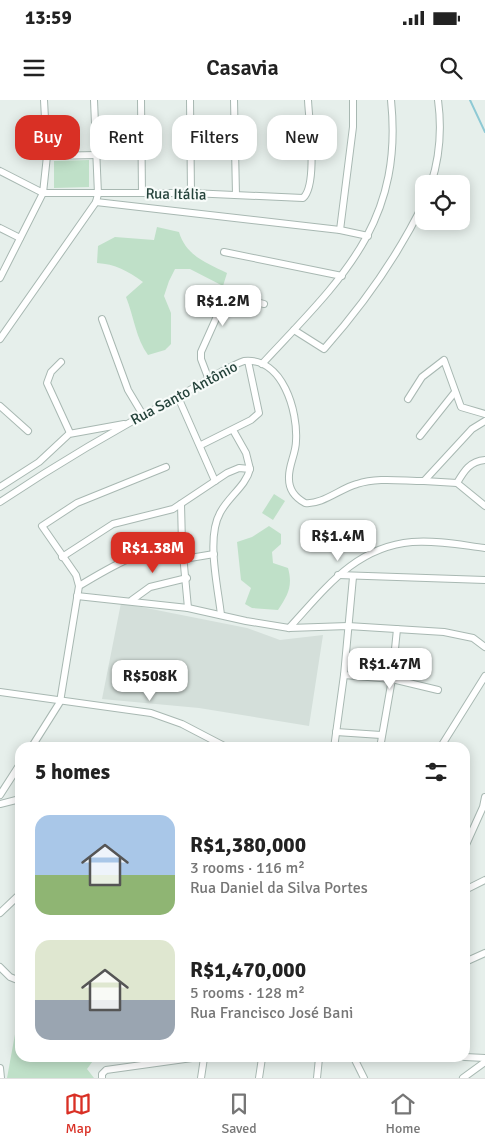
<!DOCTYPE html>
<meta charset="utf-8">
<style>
body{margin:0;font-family:Signika,sans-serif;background:#f2f2f2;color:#222;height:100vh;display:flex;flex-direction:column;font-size:19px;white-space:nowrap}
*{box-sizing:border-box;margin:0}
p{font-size:16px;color:#767676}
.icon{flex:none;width:28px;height:28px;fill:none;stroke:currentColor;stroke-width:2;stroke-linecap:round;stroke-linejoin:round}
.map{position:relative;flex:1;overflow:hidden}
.sheet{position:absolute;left:15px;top:642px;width:455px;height:320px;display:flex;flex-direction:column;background:#fff;border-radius:15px;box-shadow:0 2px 12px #0003}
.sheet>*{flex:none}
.hud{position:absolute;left:15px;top:15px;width:455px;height:45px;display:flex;gap:10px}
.tools{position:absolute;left:415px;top:75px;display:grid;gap:10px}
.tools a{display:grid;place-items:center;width:55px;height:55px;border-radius:10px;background:#fff;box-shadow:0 2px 12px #0003;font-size:25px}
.price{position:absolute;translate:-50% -42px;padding:0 11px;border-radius:10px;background:#fff;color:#222;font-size:16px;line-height:32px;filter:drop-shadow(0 1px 2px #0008)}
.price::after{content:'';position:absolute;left:50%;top:30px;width:15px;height:11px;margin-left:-8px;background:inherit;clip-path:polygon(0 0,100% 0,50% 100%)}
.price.current{background:#d93025;color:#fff}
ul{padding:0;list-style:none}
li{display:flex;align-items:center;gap:15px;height:125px;padding:0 20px}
li span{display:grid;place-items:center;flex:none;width:140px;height:100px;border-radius:15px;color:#555}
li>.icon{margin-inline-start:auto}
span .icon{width:60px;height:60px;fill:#fffc;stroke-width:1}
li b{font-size:21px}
h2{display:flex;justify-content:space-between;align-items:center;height:60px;padding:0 20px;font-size:21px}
.tag{padding:0 18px;border-radius:15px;background:#fff;box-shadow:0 2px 12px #0003;font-size:18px;line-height:45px}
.tag.current{background:#d93025;color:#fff}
.status{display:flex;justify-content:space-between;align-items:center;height:35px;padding:0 25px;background:#fff;direction:ltr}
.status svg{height:14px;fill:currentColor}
header{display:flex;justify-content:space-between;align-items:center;height:65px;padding:0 20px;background:#fff;font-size:22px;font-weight:600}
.dock{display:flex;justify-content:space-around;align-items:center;height:70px;border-top:1px solid #e0e0e0;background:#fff;font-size:14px;color:#767676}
.dock a{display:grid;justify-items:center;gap:2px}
.dock .current{color:#d93025}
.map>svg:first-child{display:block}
.built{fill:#d4dfda}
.green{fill:#bfe0c8}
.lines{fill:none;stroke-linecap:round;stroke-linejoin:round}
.stream{stroke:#8ec9d4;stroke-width:2}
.minor-casing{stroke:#a8b8b2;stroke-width:8}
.minor{stroke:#fff;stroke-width:6}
.labels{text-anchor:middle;stroke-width:4.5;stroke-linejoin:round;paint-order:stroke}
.street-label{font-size:15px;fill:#24423a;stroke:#f7fbf9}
</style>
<div class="status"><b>13:59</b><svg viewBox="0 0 49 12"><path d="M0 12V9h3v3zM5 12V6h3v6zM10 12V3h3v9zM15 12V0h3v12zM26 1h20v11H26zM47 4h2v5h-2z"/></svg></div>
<header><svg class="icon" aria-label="menu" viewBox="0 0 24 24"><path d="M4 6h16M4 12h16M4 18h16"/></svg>Casavia<svg class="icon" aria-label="search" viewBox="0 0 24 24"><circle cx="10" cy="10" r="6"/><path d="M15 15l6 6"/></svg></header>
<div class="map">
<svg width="485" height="978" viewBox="0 0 485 978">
<rect width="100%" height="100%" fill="#e6efeb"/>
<path class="built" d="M121,503L247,528L280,540L323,535L309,626L199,608L102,599Z"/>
<g class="green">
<path d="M89,60V87L54,88V61Z"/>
<path d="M157,127L179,132C186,156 207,163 227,173L223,186L190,169H175L169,181L164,196L171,213V244L165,250L148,255C136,239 134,217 126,197L143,182C128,171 115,164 97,163L98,146L115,137L154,140Z"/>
<path d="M274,394L285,401L273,420L262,413Z"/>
<path d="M269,426L281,434V444L272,452L273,463L288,468C293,486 288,495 278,510L252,508L245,504L251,488L241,480L237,442L252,437Z"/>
<path d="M20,907V958H95L87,969L94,978H7Z"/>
</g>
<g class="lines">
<path class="stream" d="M470,0L485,32"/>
<g class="minor-casing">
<g id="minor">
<path d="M141,0L142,93"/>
<path d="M190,0L191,93"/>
<path d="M234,0L236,95"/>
<path d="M47,56L96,55"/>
<path d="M0,71L43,93L47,56L44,0"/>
<path d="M431,84C440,56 442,29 438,0"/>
<path d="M96,102L340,130L368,136"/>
<path d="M0,128L20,138"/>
<path d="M340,130L353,27V0"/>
<path d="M224,152L342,176"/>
<path d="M0,178L43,93H191L303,98C318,85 309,21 308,0"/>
<path d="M102,219L128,290L143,315"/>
<path d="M294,230L324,249C363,205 398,156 424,102"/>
<path d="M0,239L96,102L98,94L94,0"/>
<path d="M61,262L51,272L47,283L70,333"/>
<path d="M262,264C339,181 404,125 391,0"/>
<path d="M209,280L201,259V252L227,194L264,204"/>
<path d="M178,297L215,381"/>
<path d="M408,299L422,277L444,260L461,307L485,314"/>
<path d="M0,306L28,331"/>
<path d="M420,336L455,292"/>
<path d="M201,345L251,320L259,313L248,261"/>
<path d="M424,381L457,383L485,406"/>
<path d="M457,383C464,371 470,361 485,360"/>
<path d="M0,387L39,362L69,334L124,324"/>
<path d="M0,402C57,364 116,329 177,297C199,286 220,270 244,261C283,257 298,312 296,341C296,354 288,366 289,379C289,390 296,398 305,403C322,405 341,388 357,384C378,377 402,381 424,381L472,329L485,321"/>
<path d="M181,404L182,444L188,508"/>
<path d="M62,457L113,424L173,409L227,373L239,368L250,369"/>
<path d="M184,459L214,454"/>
<path d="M338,475L485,480"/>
<path d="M79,486L76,475L42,426L77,403L166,367"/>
<path d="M77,496L188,508L246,521L289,528L348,526L444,532L473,538L485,547"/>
<path d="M132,500L150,487L187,478"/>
<path d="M221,515C218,487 206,438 220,413C228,397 246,386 250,369L246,353L233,330"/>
<path d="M289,528C325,489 355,447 412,442C436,440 461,445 485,448"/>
<path d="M344,575L392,579L438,590"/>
<path d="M0,592L151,613L182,624L228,648"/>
<path d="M336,632L381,635"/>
<path d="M31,648L60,602L79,486C112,466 143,448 182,444"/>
<path d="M334,648L344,575L353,477"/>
<path d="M380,648L392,579L397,529"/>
<path d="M440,648L485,576"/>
<path d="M0,695L20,664"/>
<path d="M0,704L20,699"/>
<path d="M465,747L483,707L485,697"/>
<path d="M465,790L485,780"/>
<path d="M0,813L20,794"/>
<path d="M465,862L485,853"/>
<path d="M0,867L10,877L20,881"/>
<path d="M465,957L485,958"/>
<path d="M354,958L364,978"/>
<path d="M0,968L1,978"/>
<path d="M102,978V974L106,970L192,958"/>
<path d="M201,978L204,958"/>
<path d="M259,978L262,958"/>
<path d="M317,978L319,958"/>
<path d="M463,978L485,962"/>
</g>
</g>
<use href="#minor" class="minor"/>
</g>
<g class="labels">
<g class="street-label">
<text transform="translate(176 94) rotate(1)" y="5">Rua Itália</text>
<text transform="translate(184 293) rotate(-28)" y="5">Rua Santo Antônio</text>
</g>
</g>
</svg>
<div class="tools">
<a><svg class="icon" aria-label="locate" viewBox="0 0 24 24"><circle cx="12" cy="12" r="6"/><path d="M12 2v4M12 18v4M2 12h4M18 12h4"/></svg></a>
</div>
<b class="price" style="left:223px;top:227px">R$1.2M</b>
<b class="price" style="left:338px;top:462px">R$1.4M</b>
<b class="price current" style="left:153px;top:474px">R$1.38M</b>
<b class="price" style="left:390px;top:590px">R$1.47M</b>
<b class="price" style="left:150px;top:602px">R$508K</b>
<div class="hud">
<a class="tag current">Buy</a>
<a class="tag">Rent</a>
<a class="tag">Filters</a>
<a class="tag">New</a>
</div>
<section class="sheet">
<h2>5 homes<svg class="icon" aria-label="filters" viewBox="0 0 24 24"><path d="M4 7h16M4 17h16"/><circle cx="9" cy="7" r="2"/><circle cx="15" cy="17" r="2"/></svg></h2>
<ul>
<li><span style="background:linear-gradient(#a9c7e8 60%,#8fb573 0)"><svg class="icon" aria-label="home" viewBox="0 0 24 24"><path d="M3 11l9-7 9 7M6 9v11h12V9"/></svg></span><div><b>R$1,380,000</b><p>3 rooms · 116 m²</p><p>Rua Daniel da Silva Portes</p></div></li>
<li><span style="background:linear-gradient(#dfe7d0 60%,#9aa5b1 0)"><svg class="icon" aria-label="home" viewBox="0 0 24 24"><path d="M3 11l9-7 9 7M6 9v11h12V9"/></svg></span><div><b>R$1,470,000</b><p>5 rooms · 128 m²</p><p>Rua Francisco José Bani</p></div></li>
</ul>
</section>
</div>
<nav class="dock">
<a class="current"><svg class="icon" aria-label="map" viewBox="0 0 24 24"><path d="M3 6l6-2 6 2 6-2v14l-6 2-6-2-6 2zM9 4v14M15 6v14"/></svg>Map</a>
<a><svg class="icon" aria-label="saved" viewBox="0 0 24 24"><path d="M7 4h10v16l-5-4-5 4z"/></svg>Saved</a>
<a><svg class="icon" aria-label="home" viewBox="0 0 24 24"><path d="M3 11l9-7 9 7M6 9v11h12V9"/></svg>Home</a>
</nav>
